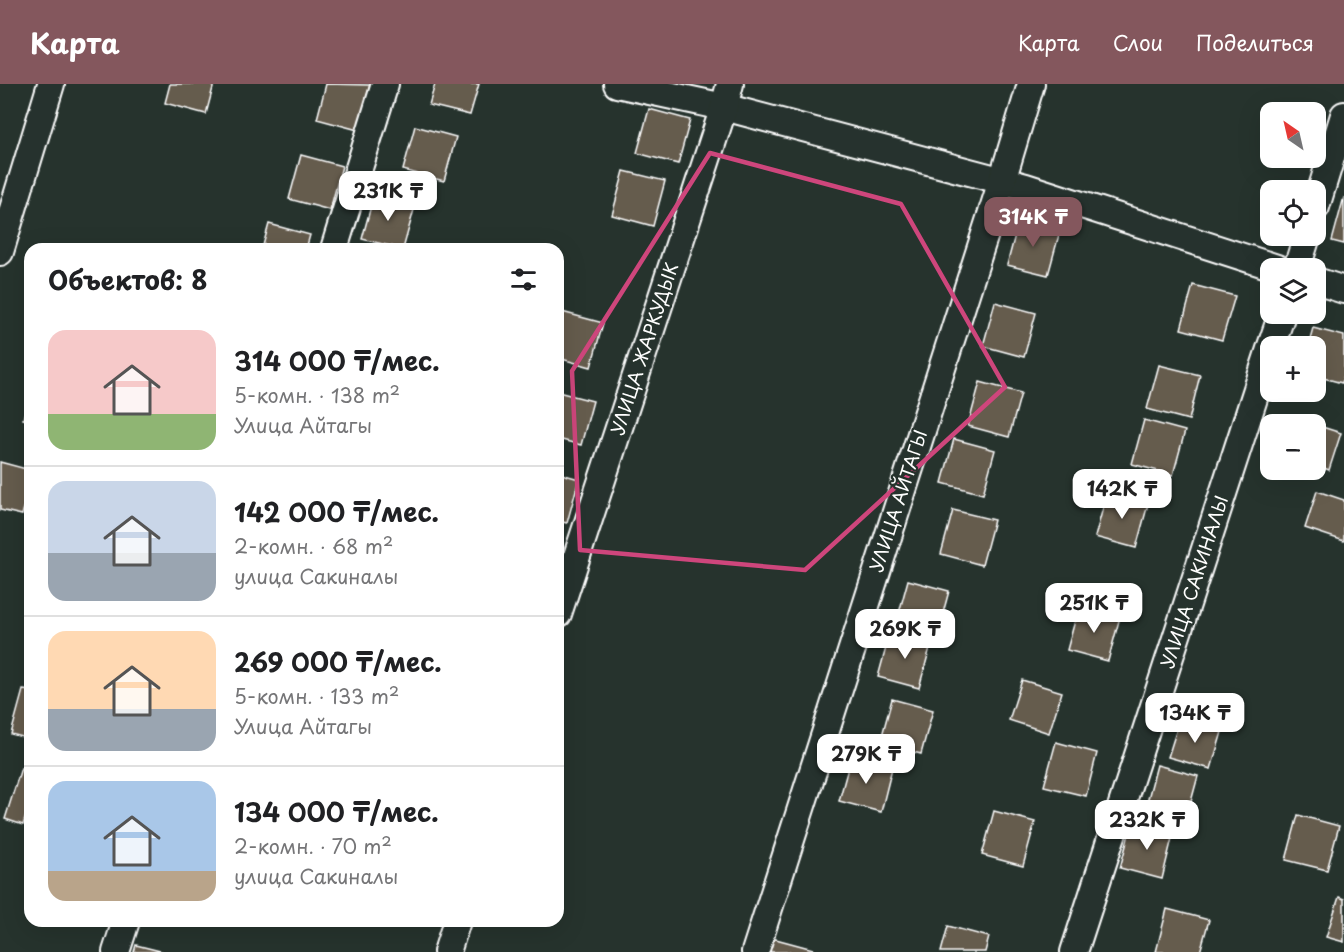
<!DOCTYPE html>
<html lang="ru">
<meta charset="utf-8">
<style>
body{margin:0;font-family:"Playpen Sans",sans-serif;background:#f2f2f2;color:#202124;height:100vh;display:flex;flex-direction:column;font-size:22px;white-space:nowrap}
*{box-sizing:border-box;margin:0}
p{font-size:20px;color:#757577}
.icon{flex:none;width:33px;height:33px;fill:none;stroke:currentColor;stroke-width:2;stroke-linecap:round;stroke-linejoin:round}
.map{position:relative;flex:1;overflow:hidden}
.side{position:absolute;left:24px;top:159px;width:540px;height:684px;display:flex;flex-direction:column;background:#fff;border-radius:18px;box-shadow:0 6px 24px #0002}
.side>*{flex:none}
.needle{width:39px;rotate:326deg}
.fabs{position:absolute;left:1260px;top:18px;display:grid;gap:12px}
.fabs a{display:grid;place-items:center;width:66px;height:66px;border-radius:12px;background:#fff;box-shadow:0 6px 24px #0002;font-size:30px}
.price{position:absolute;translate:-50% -51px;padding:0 14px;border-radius:12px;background:#fff;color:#222;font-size:20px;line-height:39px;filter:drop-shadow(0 2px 3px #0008)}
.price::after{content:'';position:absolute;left:50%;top:36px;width:18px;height:14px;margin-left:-9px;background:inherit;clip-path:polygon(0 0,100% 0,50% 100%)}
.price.current{background:#84575d;color:#fff}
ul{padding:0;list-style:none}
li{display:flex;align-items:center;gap:18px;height:150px;padding:0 24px}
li+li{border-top:2px solid #e0e0e0}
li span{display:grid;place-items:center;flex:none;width:168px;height:120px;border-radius:18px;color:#555}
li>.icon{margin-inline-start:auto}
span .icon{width:72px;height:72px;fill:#fffc;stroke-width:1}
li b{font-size:26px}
h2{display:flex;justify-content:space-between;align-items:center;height:72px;padding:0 24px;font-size:26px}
header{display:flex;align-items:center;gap:36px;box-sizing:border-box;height:84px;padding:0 30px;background:#84575d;color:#fff}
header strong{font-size:28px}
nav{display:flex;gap:33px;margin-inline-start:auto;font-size:21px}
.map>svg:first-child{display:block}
.building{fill:#655b4e;stroke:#fff;stroke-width:1.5}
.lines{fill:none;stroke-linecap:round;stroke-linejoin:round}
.minor-casing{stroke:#fff;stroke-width:30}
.minor{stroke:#26332d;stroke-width:26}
.marked{fill:none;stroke:#ce467c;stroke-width:4.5;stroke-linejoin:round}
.labels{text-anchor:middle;stroke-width:4.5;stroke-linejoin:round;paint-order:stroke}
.street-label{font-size:18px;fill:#fff;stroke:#26332d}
</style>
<header>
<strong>Карта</strong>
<nav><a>Карта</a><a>Слои</a><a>Поделиться</a></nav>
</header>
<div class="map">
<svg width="1344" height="868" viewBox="0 0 1344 868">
<rect width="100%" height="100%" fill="#26332d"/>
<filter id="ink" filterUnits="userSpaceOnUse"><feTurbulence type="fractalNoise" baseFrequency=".0167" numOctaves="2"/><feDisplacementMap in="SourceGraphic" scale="12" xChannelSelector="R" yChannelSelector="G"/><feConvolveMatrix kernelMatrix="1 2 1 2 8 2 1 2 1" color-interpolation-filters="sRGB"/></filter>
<g filter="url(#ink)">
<g class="building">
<path d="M170,0H214L206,30L165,19Z"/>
<path d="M326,0L370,1L358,46L317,35Z"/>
<path d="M435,0H479L470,31L429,21Z"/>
<path d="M649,25L690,36L678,80L637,69Z"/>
<path d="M415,42L456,53L444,97L403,86Z"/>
<path d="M301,71L342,82L330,126L289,115Z"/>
<path d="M624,87L665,97L653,142L612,131Z"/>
<path d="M374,111L415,122L403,165L362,155Z"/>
<path d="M1344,113V160L1332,157Z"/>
<path d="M1019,136L1060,147L1048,191L1007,181Z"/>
<path d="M269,140L310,151L306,165H262Z"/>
<path d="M1193,201L1235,212L1222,256L1181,245Z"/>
<path d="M995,218L1036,229L1024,273L983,262Z"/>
<path d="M562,228L603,239L591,283L558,274V242Z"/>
<path d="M1313,244L1344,252V291L1342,299L1316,292V262H1308Z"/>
<path d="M1159,281L1200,291L1189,336L1147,325Z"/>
<path d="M980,298L1021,309L1009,353L968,342Z"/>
<path d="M558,308L593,317L581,361L558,355Z"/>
<path d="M30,309V337L23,335Z"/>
<path d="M1144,336L1185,347L1173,391L1132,380Z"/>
<path d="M1316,341L1341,349L1329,386L1316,381Z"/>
<path d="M954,355L995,366L983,410L942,399Z"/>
<path d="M0,378L30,386V403L22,431L0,426Z"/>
<path d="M558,389L579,395L567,439L558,437Z"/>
<path d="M1317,407L1344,416V457L1305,444Z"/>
<path d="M1107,409L1148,420L1136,464L1095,453Z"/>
<path d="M953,426L994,436L982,481L941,470Z"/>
<path d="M908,496L949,507L937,551L896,540Z"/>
<path d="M1079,522L1120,533L1108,577L1067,566Z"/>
<path d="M890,549L931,560L919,604L878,593Z"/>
<path d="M1022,596L1062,608L1049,649L1009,636Z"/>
<path d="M23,606L30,607V655L11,650Z"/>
<path d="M892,615L933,626L921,670L880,659Z"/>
<path d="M1180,635L1222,648L1211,685L1168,673Z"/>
<path d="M1056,658L1097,669L1086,712L1044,702Z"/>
<path d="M851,673L892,684L881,728L839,717Z"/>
<path d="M1157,681L1198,692L1186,736L1145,726Z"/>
<path d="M21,684L30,687V719L23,741L5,735Z"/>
<path d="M994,727L1035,738L1023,782L982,771Z"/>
<path d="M1298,731L1339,742L1327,786L1286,776Z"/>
<path d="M1132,739L1173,750L1162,795L1120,784Z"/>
<path d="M1339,813L1344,815V858L1326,853Z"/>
<path d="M1167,825L1209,836L1200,868H1156Z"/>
<path d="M948,842L989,853L985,868H941Z"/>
<path d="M772,854L813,865L812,868H768Z"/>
<path d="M136,861L164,868H134Z"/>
</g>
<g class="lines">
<g class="minor-casing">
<g id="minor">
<path d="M617,0L724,23L1026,103L1277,184"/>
<path d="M1316,123L1344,31"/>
<path d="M334,165L385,0"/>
<path d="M0,168L51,0"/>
<path d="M1297,184L1307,152"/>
<path d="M1316,197L1344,206"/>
<path d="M1271,262L1282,230"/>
<path d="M558,530L724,23L730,0"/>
<path d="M116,868L126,837"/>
<path d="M447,868L457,837"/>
<path d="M755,868L1002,97L1031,0"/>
<path d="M1074,868L1270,265"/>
</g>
</g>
<use href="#minor" class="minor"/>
</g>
</g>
<path class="marked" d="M710,69L901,120L1005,303L805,486L580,466L572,287Z"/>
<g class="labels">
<g class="street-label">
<text transform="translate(645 265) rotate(-72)" y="6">УЛИЦА ЖАРКУДЫК</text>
<text transform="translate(899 417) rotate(-72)" y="6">УЛИЦА АЙТАГЫ</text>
<text transform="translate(1195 498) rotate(-72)" y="6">УЛИЦА САКИНАЛЫ</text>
</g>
</g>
</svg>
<div class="fabs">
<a><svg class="needle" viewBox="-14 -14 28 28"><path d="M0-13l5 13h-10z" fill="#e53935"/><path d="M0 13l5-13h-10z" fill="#757577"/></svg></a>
<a><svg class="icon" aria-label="locate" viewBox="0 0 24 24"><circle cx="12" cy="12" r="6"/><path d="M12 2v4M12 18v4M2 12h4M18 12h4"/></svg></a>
<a><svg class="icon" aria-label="layers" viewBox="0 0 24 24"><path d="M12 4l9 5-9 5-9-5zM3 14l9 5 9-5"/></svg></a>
<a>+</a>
<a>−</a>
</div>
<b class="price" style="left:388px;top:138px">231K ₸</b>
<b class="price current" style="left:1033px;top:164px">314K ₸</b>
<b class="price" style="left:1122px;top:436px">142K ₸</b>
<b class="price" style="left:1094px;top:550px">251K ₸</b>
<b class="price" style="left:905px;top:576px">269K ₸</b>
<b class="price" style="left:1195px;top:660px">134K ₸</b>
<b class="price" style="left:866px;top:701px">279K ₸</b>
<b class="price" style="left:1147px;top:767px">232K ₸</b>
<section class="side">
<h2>Объектов: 8<svg class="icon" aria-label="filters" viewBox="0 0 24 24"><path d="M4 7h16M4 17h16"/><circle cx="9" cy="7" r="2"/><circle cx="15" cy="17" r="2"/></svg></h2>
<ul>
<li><span style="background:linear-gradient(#f6c9c9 70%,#8fb573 0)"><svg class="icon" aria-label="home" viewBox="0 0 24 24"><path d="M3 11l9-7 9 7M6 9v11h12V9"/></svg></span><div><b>314 000 ₸/мес.</b><p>5-комн. · 138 m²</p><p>Улица Айтагы</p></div></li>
<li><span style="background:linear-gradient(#c9d6e8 60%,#9aa5b1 0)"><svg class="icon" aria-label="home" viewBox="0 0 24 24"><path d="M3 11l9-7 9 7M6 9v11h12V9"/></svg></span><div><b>142 000 ₸/мес.</b><p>2-комн. · 68 m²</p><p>улица Сакиналы</p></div></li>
<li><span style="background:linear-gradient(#ffd9b3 65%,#9aa5b1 0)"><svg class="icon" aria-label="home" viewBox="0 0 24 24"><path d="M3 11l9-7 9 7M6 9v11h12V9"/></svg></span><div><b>269 000 ₸/мес.</b><p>5-комн. · 133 m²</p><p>Улица Айтагы</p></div></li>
<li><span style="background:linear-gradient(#a9c7e8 75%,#b9a48a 0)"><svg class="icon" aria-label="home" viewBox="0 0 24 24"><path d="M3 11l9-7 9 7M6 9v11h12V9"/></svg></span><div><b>134 000 ₸/мес.</b><p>2-комн. · 70 m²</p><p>улица Сакиналы</p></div></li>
</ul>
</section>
</div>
